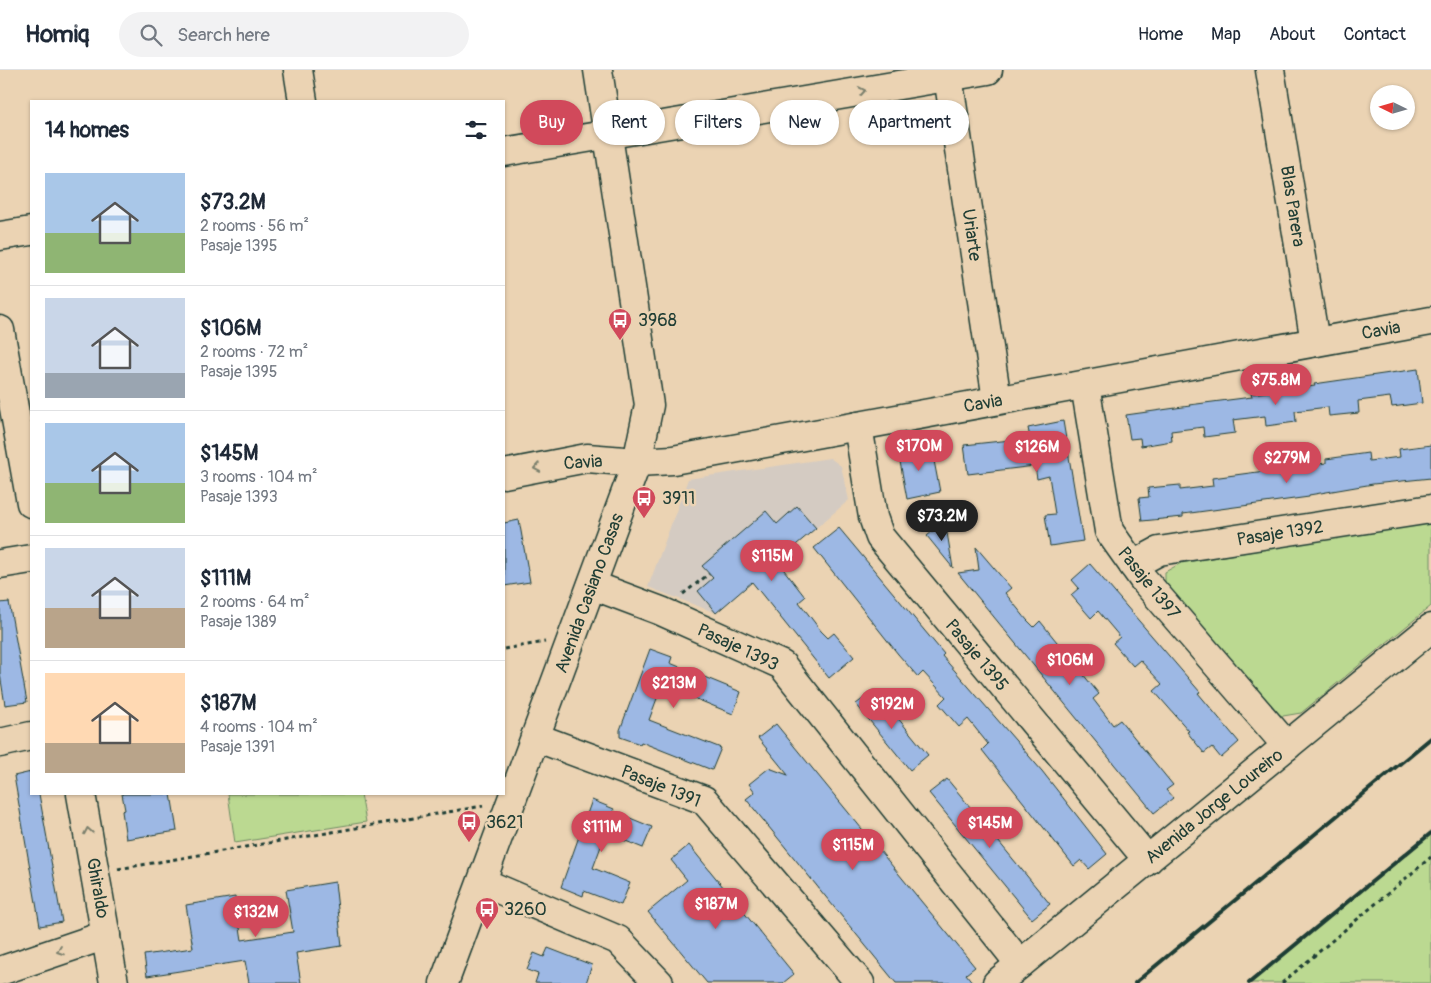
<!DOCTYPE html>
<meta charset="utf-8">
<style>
body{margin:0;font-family:Pangolin,sans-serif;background:#f2f2f3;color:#1f2937;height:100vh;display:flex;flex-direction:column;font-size:19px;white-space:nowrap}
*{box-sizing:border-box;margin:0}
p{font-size:16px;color:#747a83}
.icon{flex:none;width:28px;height:28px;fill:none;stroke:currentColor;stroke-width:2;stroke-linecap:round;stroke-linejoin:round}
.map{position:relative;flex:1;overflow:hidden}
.drawer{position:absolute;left:30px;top:30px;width:475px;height:695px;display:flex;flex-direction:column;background:#fff;border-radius:0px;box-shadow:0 1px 4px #0004}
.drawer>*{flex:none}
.hud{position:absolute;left:520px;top:30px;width:475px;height:45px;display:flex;gap:10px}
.needle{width:32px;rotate:275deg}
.buttons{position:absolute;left:1370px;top:15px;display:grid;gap:10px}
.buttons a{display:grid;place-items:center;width:45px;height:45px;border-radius:50%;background:#fff;box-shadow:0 1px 4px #0004;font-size:25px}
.price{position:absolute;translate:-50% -42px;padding:0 11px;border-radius:18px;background:#d1495b;color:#fff;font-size:16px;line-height:32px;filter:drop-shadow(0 1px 2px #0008)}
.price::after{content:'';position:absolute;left:50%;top:30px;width:15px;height:11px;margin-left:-8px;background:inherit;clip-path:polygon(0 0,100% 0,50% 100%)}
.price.selected{background:#222;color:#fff}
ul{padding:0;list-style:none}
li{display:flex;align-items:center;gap:15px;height:125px;padding:0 15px}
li+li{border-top:1px solid #e0e1e3}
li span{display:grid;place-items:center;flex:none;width:140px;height:100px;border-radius:0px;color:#555}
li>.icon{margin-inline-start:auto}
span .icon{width:60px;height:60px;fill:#fffc;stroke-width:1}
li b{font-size:21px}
h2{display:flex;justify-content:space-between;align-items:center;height:60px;padding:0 15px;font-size:21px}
.pill{padding:0 18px;border-radius:22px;background:#fff;box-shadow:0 1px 4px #0004;font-size:18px;line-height:45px}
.pill.selected{background:#d1495b;color:#fff}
header{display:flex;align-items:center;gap:30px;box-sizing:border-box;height:70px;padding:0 25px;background:#fff;border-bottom:1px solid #e0e1e3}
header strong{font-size:24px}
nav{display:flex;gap:28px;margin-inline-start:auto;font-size:18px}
.search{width:350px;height:45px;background:#f2f2f3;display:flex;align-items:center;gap:12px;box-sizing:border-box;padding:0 18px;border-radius:28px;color:#747a83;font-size:19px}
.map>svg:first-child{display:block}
.built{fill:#d4cbc2}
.green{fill:#bbd991;stroke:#6d8b62}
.building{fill:#9db8e4;stroke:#1f3d34}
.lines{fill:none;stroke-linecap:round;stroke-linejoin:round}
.minor-casing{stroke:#1f3d34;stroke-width:31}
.major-casing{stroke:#1f3d34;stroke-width:31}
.path{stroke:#1f3d34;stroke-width:3;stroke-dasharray:4 4;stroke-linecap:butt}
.minor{stroke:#ebd3b3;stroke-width:28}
.major{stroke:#ebd3b3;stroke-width:28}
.rail{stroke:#1f3d34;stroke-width:4}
.oneway{stroke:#7b806d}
.labels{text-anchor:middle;stroke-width:5;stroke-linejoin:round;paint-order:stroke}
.street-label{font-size:18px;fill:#1f3d34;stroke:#ebd3b3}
.poi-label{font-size:18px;fill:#1f3d34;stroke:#ebd3b3;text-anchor:start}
</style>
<header>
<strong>Homiq</strong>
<div class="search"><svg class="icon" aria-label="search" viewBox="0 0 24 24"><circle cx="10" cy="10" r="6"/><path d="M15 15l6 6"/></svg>Search here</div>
<nav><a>Home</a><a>Map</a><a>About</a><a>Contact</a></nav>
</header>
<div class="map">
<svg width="1431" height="913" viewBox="0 0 1431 913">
<rect width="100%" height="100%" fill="#ebd3b3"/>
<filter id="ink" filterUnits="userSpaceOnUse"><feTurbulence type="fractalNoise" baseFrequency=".02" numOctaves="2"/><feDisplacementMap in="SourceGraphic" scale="10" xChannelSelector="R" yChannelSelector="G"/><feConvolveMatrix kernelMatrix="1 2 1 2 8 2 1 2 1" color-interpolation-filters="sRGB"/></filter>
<g filter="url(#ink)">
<path class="built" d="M830,388L841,396L849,430L716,543L648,517L688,409Z"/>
<g class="green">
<path d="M1431,452V536L1301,643L1283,646L1264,640L1165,519V502L1181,493Z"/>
<path d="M228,724H361L366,752L235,773Z"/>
<path d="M1431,763V913H1249Z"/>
</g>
<g class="building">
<path d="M1418,299L1422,333L1392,337L1390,327L1358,331L1359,343L1329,346L1328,337L1295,341L1296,352L1266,356L1265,346L1233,350L1235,363L1204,367L1203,357L1171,361L1172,371L1141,376L1140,368L1130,369L1126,345L1190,336L1189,335L1252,327L1251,324L1315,316L1314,314Z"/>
<path d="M1063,351L1083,471L1050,476L1045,445L1055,444L1049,406L1037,409L1035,396L968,404L964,375L1030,368L1028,358Z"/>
<path d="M931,375L940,422L907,429L898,381Z"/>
<path d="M1431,375V408L1373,414L1309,425V427L1183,444V447L1142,451L1139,428L1149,427L1148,418L1180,415V420L1213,416L1212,408L1326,393V389L1368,383L1369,391L1400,387L1399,379Z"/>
<path d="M797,436L816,458L777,491L805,527L799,532L821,561L828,568L834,563L854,587L829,608L752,512L716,543L698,521L713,508L702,496L766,441L777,454Z"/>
<path d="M519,450L530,512L504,516V453Z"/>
<path d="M945,451L953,498L927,466Z"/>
<path d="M839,458L944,584L942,586L1042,701L1107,784L1089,799L1081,790L1074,796L982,680L988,674L968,649L959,657L939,634L946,627L923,602L918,607L898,584L814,478Z"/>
<path d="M976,477L1011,518L1005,523L1027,550L1034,557L1040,551L1099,624L1093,629L1113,655L1120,650L1173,715L1166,720L1173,728L1154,743L958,503L979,500Z"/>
<path d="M1090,494L1200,622L1198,623L1239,672L1221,688L1212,677L1204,683L1187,662L1189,661L1154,621L1162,614L1140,590L1133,596L1113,573L1120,567L1098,541L1091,548L1071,525L1079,518L1072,510Z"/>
<path d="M9,532L27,632L5,635L0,604V533Z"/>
<path d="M650,579L672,587L670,593L741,622L733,644L662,615L649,650L721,678L712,700L641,672L640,674L620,667V660Z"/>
<path d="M875,620L928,685L910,700L856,634Z"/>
<path d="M776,654L975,897L966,904L973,913H896L746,729L755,722L749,714L769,698L788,705L758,668Z"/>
<path d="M31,702V724H39L62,852L40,856L14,706Z"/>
<path d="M947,709L1050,834L1032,849L929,723Z"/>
<path d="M122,724H171L177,761L126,769L122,741L125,740Z"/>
<path d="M592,730L614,739L613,741L652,757L643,778L606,763L600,779L593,798L630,813L621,835L584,821L583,826L561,817Z"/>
<path d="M689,775L794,904L783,913H707L648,842L687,810L671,790Z"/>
<path d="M335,812L342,876L296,883L301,913H249L245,891L147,906L144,885L193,878L186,835L235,827L242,870L293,862L286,820Z"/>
<path d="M548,878L592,895L586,913H535L538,904L527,900L534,883L544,887Z"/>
</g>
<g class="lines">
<g class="minor-casing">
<g id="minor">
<path d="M298,0L303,31"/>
<path d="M947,0L997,330"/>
<path d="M1270,0L1315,272"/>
<path d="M504,82L988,0"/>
<path d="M0,166L31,161"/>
<path d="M0,260L31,433"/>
<path d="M1085,315L1109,461L1143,509L1287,676"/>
<path d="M858,356L873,447L880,467L1148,790"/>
<path d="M504,404L587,388L637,392L673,390L1431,251"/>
<path d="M0,494L31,489"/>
<path d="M1133,495L1159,481L1431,439"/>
<path d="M592,515L661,541L782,595L1020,894"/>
<path d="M535,667L704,730L860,913"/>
<path d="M0,673L31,666"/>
<path d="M81,724L114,913"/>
<path d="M482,812L618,870L659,913"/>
<path d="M0,901L106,865"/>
<path d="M997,913L1431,558"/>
</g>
</g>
<g class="major-casing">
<path id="major" d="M444,913L637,392L649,335L598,0"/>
</g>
<g class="path">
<path d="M683,524L709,504"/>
<path d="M504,579L545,572"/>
<path d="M118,799L483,736"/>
<path d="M1282,913L1431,787"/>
</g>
<use href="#minor" class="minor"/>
<use href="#major" class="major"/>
<g class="rail">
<path d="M1135,913L1431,668"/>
<path d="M1249,913L1431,763"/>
</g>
</g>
<defs><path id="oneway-chevron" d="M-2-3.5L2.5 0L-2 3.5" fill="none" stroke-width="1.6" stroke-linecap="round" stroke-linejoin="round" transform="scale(1.25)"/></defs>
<g class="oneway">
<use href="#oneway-chevron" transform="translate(862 21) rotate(-10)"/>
<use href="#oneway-chevron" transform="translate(537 398) rotate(170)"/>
<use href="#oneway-chevron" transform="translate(88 761) rotate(-100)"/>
<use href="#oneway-chevron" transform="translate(60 881) rotate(161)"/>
</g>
</g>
<defs>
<g id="bus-pin" transform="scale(1.25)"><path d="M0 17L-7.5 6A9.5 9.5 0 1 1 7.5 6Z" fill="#d1495b" stroke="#ebd3b3"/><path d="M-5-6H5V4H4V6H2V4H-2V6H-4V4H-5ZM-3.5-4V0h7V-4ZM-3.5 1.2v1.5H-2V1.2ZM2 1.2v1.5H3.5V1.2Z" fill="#fff"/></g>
</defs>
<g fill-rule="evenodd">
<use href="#bus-pin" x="620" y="250"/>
<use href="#bus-pin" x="644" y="428"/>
<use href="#bus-pin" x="469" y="752"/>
<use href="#bus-pin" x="487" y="839"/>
</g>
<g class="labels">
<g class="street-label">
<text transform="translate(1293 136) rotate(81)" y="6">Blas Parera</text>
<text transform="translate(972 165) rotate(82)" y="6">Uriarte</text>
<text transform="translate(1381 260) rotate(-10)" y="6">Cavia</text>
<text transform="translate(983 333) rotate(-10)" y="6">Cavia</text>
<text transform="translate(583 392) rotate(-4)" y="6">Cavia</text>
<text transform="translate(1280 463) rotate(-9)" y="6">Pasaje 1392</text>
<text transform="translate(1149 513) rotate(51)" y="6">Pasaje 1397</text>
<text transform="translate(589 523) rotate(-70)" y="6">Avenida Casiano Casas</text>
<text transform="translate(738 577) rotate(25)" y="6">Pasaje 1393</text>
<text transform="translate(977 585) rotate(50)" y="6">Pasaje 1395</text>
<text transform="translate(661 716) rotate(22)" y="6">Pasaje 1391</text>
<text transform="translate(1214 736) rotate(-39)" y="6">Avenida Jorge Loureiro</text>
<text transform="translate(98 818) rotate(80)" y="6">Ghiraldo</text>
</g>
<g class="poi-label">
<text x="638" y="256">3968</text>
<text x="662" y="434">3911</text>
<text x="486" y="758">3621</text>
<text x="504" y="845">3260</text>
</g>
</g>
</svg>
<div class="buttons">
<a><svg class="needle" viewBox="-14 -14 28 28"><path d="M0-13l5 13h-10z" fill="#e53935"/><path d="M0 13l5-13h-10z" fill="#747a83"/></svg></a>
</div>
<b class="price" style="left:1276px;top:336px">$75.8M</b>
<b class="price" style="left:919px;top:402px">$170M</b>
<b class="price" style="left:1037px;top:403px">$126M</b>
<b class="price" style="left:1287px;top:414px">$279M</b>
<b class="price selected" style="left:942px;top:472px">$73.2M</b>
<b class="price" style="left:772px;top:512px">$115M</b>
<b class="price" style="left:1070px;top:616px">$106M</b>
<b class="price" style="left:674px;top:639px">$213M</b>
<b class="price" style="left:892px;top:660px">$192M</b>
<b class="price" style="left:990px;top:779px">$145M</b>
<b class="price" style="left:602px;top:783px">$111M</b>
<b class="price" style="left:853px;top:801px">$115M</b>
<b class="price" style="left:716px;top:860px">$187M</b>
<b class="price" style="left:256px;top:868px">$132M</b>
<div class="hud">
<a class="pill selected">Buy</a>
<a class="pill">Rent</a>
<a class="pill">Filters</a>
<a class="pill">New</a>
<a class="pill">Apartment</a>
</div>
<section class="drawer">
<h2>14 homes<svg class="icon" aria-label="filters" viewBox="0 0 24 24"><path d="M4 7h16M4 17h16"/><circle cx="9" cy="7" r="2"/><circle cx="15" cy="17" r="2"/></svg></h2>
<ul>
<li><span style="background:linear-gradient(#a9c7e8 60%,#8fb573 0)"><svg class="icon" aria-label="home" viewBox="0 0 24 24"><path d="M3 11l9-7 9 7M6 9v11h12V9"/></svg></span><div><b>$73.2M</b><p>2 rooms · 56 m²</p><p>Pasaje 1395</p></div></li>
<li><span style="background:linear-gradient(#c9d6e8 75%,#9aa5b1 0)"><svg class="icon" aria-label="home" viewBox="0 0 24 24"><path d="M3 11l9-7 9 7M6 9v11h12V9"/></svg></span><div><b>$106M</b><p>2 rooms · 72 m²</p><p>Pasaje 1395</p></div></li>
<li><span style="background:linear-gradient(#a9c7e8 60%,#8fb573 0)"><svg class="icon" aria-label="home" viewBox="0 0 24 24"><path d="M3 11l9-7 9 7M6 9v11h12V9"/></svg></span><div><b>$145M</b><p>3 rooms · 104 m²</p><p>Pasaje 1393</p></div></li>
<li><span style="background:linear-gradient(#c9d6e8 60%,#b9a48a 0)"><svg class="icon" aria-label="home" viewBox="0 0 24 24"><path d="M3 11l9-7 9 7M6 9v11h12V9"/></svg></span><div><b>$111M</b><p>2 rooms · 64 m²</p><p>Pasaje 1389</p></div></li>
<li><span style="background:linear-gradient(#ffd9b3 70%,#b9a48a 0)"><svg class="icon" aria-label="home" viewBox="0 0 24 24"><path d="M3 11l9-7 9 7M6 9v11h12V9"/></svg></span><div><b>$187M</b><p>4 rooms · 104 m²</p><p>Pasaje 1391</p></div></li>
</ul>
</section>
</div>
